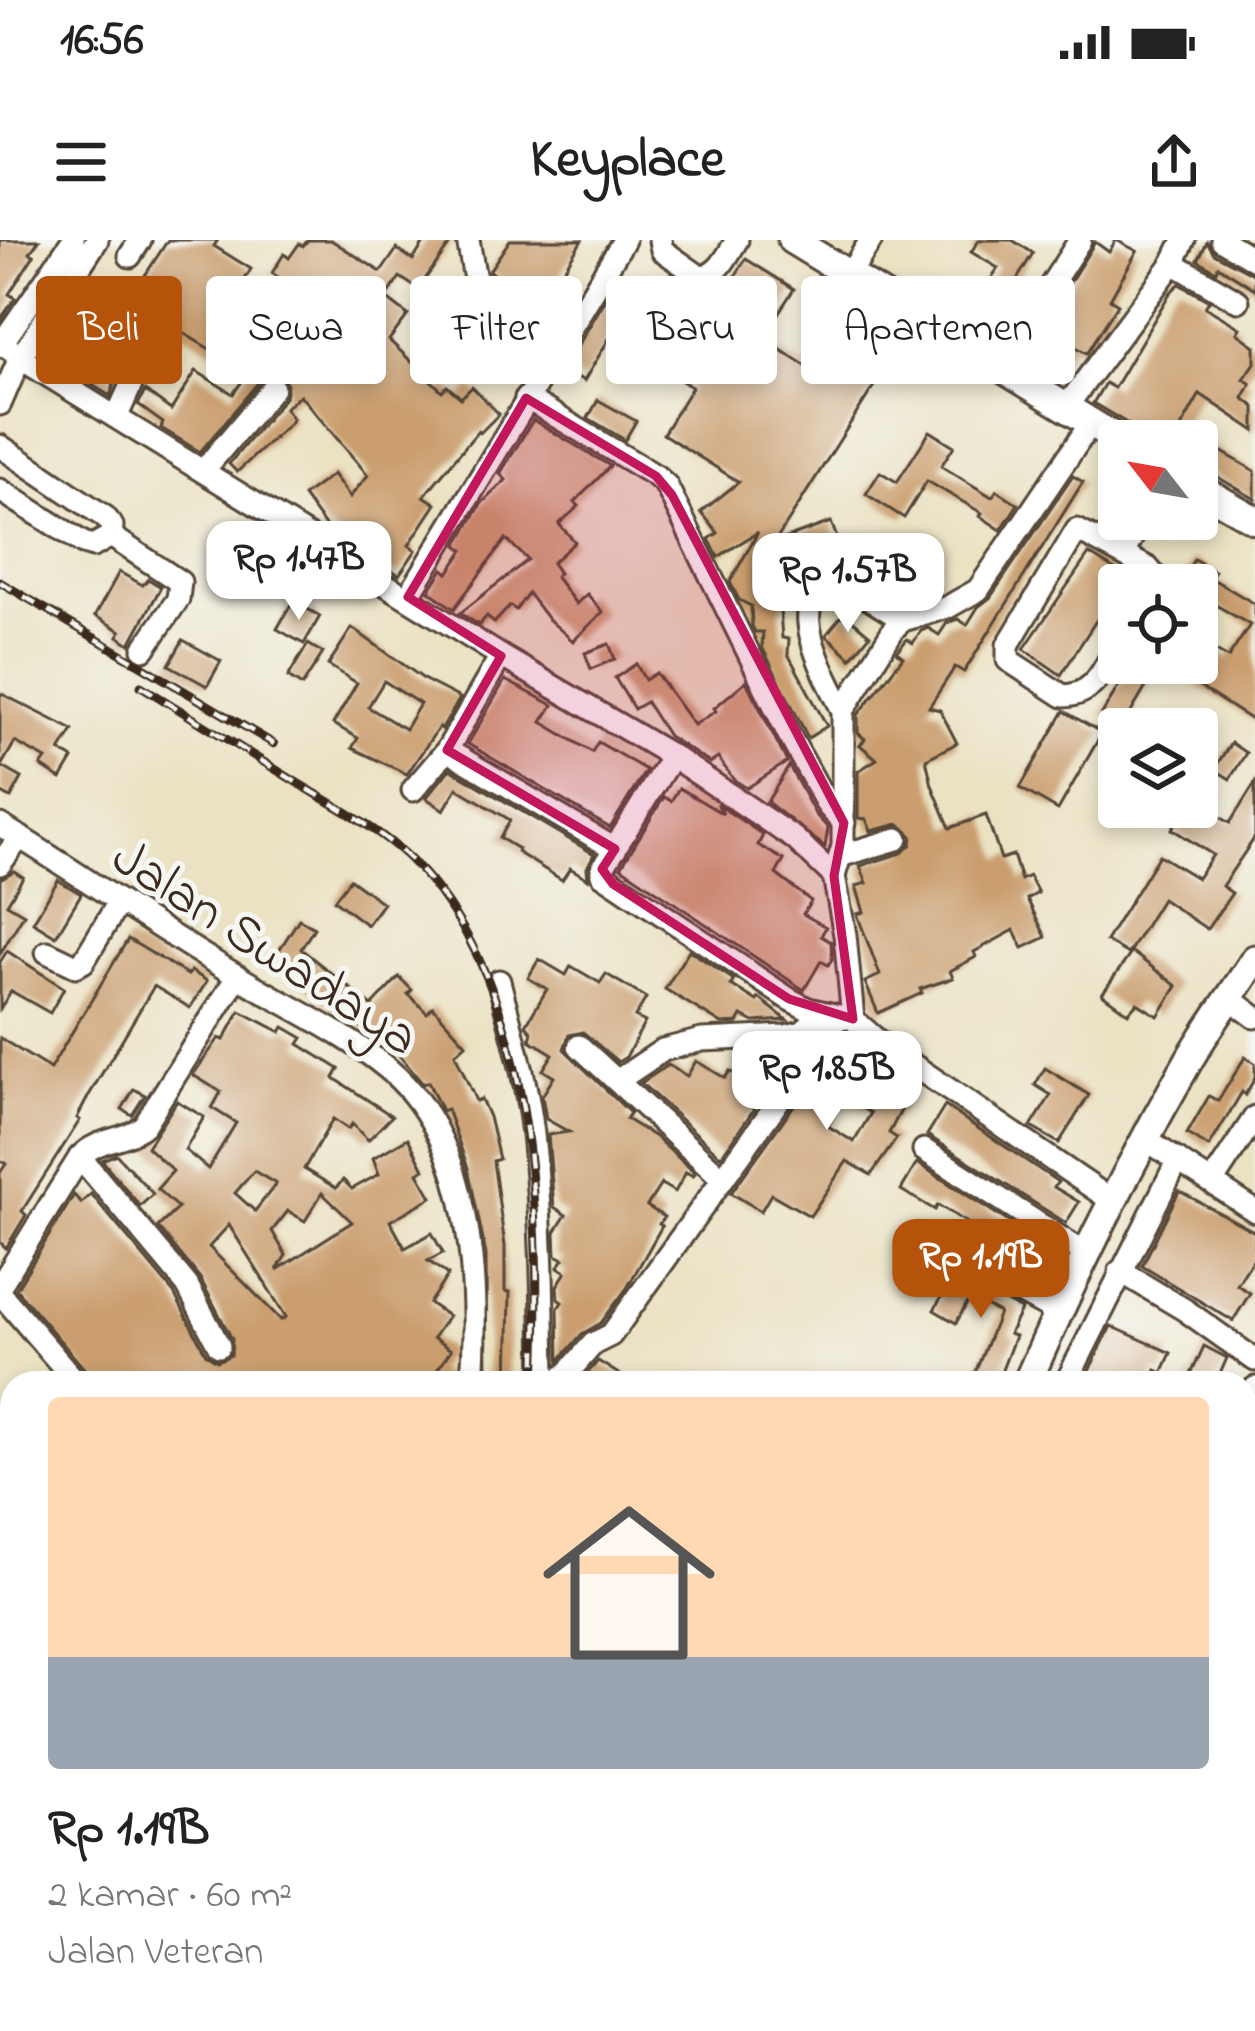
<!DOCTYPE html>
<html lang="id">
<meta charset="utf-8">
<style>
body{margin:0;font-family:"Indie Flower",sans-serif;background:#f2f2f2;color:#222;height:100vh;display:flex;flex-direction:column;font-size:45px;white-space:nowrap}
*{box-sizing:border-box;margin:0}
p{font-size:39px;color:#767676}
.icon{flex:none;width:66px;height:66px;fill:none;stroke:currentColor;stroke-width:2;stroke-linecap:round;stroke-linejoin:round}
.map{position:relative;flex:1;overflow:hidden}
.side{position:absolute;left:0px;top:1131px;width:1257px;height:660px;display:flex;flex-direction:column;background:#fff;border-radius:36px 36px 0 0;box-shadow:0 6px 18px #0003}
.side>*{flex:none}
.banner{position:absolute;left:36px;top:36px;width:1185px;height:108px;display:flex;gap:24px}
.needle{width:78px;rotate:301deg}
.buttons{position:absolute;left:1098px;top:180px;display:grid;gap:24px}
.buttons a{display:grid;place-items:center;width:120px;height:120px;border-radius:12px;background:#fff;box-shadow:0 6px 18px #0003;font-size:60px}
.price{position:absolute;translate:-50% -102px;padding:0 27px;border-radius:24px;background:#fff;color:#222;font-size:39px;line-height:78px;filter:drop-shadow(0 3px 6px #0008)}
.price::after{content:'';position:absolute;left:50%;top:72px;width:36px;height:27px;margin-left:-18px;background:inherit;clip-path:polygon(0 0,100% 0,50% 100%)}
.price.on{background:#b45309;color:#fff}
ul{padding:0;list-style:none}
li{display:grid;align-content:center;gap:24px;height:636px;padding:0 48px}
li+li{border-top:3px solid #e0e0e0}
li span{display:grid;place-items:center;height:372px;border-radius:12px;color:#555}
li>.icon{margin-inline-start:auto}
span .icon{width:216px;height:216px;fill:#fffc;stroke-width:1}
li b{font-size:51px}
.chip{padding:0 42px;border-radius:12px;background:#fff;box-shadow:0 6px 18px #0003;font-size:42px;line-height:108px}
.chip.on{background:#b45309;color:#fff}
.status{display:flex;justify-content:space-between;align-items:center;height:84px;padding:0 60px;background:#fff;direction:ltr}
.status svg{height:33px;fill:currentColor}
header{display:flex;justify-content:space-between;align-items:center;height:156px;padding:0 48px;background:#fff;font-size:54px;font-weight:700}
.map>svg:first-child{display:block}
.water{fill:url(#water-rules);stroke:#52647a;stroke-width:3}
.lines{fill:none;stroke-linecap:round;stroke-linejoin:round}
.canal{stroke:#699ed5;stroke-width:18}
.building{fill:#ca9e6e;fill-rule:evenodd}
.minor-casing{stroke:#554637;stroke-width:27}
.major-casing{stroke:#554637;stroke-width:33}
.minor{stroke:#fff;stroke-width:21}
.major{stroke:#fff;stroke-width:27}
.rail-casing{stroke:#3b2a1e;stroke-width:9}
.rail{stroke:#f6f6f2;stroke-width:4.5;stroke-dasharray:14;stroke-linecap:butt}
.marked{fill:#c2185b;fill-opacity:0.2;stroke:#c2185b;stroke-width:9;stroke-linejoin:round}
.labels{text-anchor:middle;stroke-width:10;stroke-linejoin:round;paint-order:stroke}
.street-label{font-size:54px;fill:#3b2a1e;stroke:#f6f6f2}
</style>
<div class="status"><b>16:56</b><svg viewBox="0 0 49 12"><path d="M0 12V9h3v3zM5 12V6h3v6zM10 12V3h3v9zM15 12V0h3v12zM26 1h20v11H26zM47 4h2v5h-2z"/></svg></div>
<header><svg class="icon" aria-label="menu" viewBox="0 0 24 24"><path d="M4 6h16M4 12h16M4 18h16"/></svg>Keyplace<svg class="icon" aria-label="share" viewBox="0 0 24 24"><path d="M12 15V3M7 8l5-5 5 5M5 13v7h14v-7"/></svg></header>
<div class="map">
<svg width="1255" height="1791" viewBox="0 0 1255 1791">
<defs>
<pattern id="water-rules" width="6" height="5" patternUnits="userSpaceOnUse" patternTransform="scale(3)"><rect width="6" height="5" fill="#699ed5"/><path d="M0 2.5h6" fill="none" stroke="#5881ac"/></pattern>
</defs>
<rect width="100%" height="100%" fill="#f6f6f2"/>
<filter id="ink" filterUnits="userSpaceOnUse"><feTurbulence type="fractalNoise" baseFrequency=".00833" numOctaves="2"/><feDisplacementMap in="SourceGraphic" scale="24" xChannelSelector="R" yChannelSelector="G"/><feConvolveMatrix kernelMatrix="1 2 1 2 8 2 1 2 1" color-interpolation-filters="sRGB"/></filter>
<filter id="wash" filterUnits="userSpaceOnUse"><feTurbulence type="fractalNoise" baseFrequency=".004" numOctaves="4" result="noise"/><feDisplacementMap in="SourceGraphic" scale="48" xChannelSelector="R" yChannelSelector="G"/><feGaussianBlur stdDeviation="2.7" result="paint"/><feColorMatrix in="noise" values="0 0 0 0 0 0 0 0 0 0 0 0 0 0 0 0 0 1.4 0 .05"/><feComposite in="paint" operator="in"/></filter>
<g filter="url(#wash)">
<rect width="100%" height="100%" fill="#ebe2c3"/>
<path class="water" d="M1255,1245V1791H979L986,1779H1245V1271Z"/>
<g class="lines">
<path class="canal" d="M646,1779L657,1791"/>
</g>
<g id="blocks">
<g class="building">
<path d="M0,0H39L30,13L34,15L9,54L15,58L0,80Z"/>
<path d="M168,0H218L214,6L251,29L239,49L273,68L290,45L272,33L284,14L289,18L299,4L303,6L308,0H331L381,32L397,9L413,20L426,0H453L418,49L400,37L386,58L408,75L389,100L442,151L447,146L461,158L472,147L499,174L480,193L478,191L424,256L436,264L409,305L416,310L399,335L325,286L303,256L333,234L350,257L368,235L300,155L285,168L293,179L289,184L237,232L229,224L285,157L287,144L282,136L269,134L262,138L200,212L161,188L163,183L138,165L145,151L171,170L196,131L233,154L251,129L247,127L257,110L233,96L221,116L129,60Z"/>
<path d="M510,0H582L554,45L560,49L542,76L546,78L507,140L478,122L507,76L520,65L521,54L489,31Z"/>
<path d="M979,0H1012L1033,13L997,72L978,61L998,28L971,12Z"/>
<path d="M1116,0L1137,11L1110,59L1118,64L1087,113L1072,105L1066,116L1045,104L1051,92L1042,87L1095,2L1109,12Z"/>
<path d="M1207,2L1214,13L1255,35V49L1218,26L1216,31L1198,20Z"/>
<path d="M746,19L794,49L762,98L828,140L844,116L879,138L775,302L831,282L840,306L817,314L780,371L782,398L789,399L788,414L827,486L808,498L762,407L763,392H755L752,386L751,366L739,360L730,342L758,292L718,317L709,299L718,293L701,272L739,242L663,194L692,147L672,135L676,130L613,92L584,141L564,129L608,55L646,78L663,51L708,79Z"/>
<path d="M90,39L123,60L110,81L77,58Z"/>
<path d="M1179,44L1209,61L1205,67L1240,88L1237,93L1255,106V123L1244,139L1251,144L1243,158L1255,167V191L1200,154L1181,188L1255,231V259L1197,225V201H1157L1093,163L1105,143L1114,148L1170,53Z"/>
<path d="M97,128L116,139L110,156L89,143Z"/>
<path d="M598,160L636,181L625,200L588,178Z"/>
<path d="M533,180L610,226L575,262L579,266L559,284L575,302L552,323L559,333L555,336L576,364L587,354L603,372L573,401L547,378L528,353L516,370L510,366L494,383L487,376L479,385L460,373L528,320L506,299L454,369L429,351L443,329L448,333L464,310L457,305L482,263L506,240L500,234Z"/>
<path d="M930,191L954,206L941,226L992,257L997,250L1018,264L1001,290L980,276L982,273L927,241L904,278L866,254L880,232L897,242Z"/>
<path d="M1073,236L1083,242L964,432L955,427L929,467L940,470L957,503L926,519L932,545L950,588L986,575L1001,619L1013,615L1021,640L1029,636L1038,653L1027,659L1046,697L1023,708L1014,690L974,712L976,717L950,731L953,738L920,749L922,753L878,773L865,742L880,735L857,674L864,672L856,646L867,643L860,626L902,613L911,604L912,596L899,584L871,591L866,579L858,578V531L877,519L860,505L865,499L858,493V475L903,417L897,412L907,399L913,403L921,391L928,388L939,395L947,383L958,379L967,385L978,367L990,358Z"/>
<path d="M853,308L873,315L876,309L892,317L889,324L915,340L921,332L935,342L923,359L918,360L905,350L899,360L846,321Z"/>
<path d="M1089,314L1128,338L1119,345L1061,435L1024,409Z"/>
<path d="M1194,319L1215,331L1211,338L1255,364V482L1190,441L1211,408L1228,418L1250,385L1197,354V345H1179Z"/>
<path d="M119,332L143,345L148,339L161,347L130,404L118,396L121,391L95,376Z"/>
<path d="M293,361L320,376L304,404L277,389Z"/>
<path d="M844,373L870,395L851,418L826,395Z"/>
<path d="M352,388L425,440L460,458L442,489L439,487L407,534L352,508L358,498L333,484L357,443L328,425ZM384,441L420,464L405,489L368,467Z"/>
<path d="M183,400L221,421L207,446L169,425Z"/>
<path d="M308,404L323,413L302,446L288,437Z"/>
<path d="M609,404L615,419L591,429L585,413Z"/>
<path d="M1132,423H1160L1123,486L1102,474Z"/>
<path d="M636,424L645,440L656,433L694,485L716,471L714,468L746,441L787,522L747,548L734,540L718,518L710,523L668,496L646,462L634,469L615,438Z"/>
<path d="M505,440L553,465L542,482L592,512L598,502L646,530L610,588L468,504Z"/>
<path d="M0,453L73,490L60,511L73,519L61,539L41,526L46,519L15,502L1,526L22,538L11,558L0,552Z"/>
<path d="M1064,471L1102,493L1058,570L1020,548Z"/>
<path d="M1231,503L1246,513L1230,539L1214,529Z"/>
<path d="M789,526L815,574L828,588L825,607L767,562Z"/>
<path d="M450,529L594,614L587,628L588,639L570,628L562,640L517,612L518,609L500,598L510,580L457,548L444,570L426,558Z"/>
<path d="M1255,543V597L1222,646L1232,653L1207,689L1162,659L1128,714L1106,701L1159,615L1197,638L1213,615L1172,589L1180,575L1189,581L1199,564L1230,583Z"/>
<path d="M679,548L723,574L717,564L763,595L758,605L784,620L776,634L811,661L803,674L826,687L821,696L831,702L832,719L828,725L821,721L804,750L621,627L664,557L671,561Z"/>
<path d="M14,631L23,637L7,664L24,674L0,714V639Z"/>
<path d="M350,639L383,663L367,685L334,660Z"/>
<path d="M58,640L81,654L56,696L33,682Z"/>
<path d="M299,679L314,688L301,709L372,766L399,737L412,750L408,754L427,773L433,767L466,804L455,814L476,861L481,859L489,877L499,919L493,921L505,1006V1051L510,1052L508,1143H487L486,1015L468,928L447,869L442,871L428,842L423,844L389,803L374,791L370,795L342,768L338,773L291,735L296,728L276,715Z"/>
<path d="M128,699L188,735L191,731L207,741L190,768L154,746L88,857L77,878L80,880L22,971L26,975L6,1008L0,1002V933L6,924L0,920V798L50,829Z"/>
<path d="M689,710L734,740L731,745L757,761L759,758L787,780L754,782L742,776L738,783L722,784L665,749Z"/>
<path d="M7,711L64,748L50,773L11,751L0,769V722Z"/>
<path d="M1132,712L1177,746L1158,776L1137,763L1128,773L1102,754Z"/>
<path d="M539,719L566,735L571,726L600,743L606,734L646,758L635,777L645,782L626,817L618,822L583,792L569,795L564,809L630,873L626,879L654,896L695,933L693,936L686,932L675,952L661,944L647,966L664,977L659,984L662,986L627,1048L601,1083L582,1094L559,1121L558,1068L562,1062L558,1059L557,1046L566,1032L558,1027L564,1019L556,1015L555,992L566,975L554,967L548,895L569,892L546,879L542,856L554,837L543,830L553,814L530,800L532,792L526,785L547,749L528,738Z"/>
<path d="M240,771L281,792L284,787L303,798L299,804L339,829L334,838L392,876L368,900L352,884L348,889L333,879L304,929L336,948L343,940L352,949L379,934L373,918L408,898L424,929L418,933L432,957L390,981L405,1008L432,993L443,1013L428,1021L448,1035L429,1063L448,1076L433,1098L451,1110L437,1130L456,1143H92L88,1133L16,1049L74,955L81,963L91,954L174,1053L206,1114L217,1121L231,1115L232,1099L200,1038L158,987L178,968L157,949L173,931L147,907L177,861L204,877L185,910L208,929L236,883L212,868L221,852L193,835L219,798L224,800ZM254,931L276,944L255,971L235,953ZM322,953L352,982L277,1030L286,1015L272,991L288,971L305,981ZM229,985L286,1077L281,1080L209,1007Z"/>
<path d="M838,804L913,848L889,893L897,898L871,935L847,921L810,976L771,954L761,971L731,953ZM845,857L871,873L854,902L828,886Z"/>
<path d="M1245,817L1255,823V838L1245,855L1242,852L1209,907L1187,894L1209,856L1218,861Z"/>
<path d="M696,821L725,838L730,831L759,848L748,866L754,869L721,916L641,843L668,825L687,836Z"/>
<path d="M1045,828L1089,855L1059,903L1031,887L1051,855L1035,845Z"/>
<path d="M134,849L145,855L132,875L122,869Z"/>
<path d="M945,866L1058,942L1054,947L1079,962L1066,983L927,895Z"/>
<path d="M116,914L153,954L140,966L102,920Z"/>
<path d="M917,923L1054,1011L1043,1029L938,965L935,970L901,950Z"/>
<path d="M1179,951L1255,992V1016L1237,1045L1250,1053L1233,1081L1142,1026Z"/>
<path d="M952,1024L966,1031L974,1044L1021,1070L1009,1094L1015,1096L997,1143H971L999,1073L970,1058L956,1083L934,1070L949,1044L944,1041Z"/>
<path d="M1111,1086L1171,1113L1162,1133L1156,1130L1150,1143H1083Z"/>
<path d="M1204,1106L1227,1118L1216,1143H1187Z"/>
<path d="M598,1121L633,1143H596L585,1136Z"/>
</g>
</g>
</g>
<g filter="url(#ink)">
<use href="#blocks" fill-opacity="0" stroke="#554637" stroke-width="3"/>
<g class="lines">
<g class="minor-casing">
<g id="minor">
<path d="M468,0L475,39L505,62"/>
<path d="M660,0L662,10L700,37C720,35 727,15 737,0"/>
<path d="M1222,0L1255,20"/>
<path d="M130,16L140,0"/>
<path d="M1173,23L1238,61"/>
<path d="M849,35L871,0"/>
<path d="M59,63L132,120L131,145L117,176"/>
<path d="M0,100L20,118L501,416L672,516L795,599L834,636L845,695L853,779L879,802L1114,962"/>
<path d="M823,100L862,43"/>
<path d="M0,106L73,0"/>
<path d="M999,126L1080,0"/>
<path d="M526,158L656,236L666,245L789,495L828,566L844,583"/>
<path d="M0,164L20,118L97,0"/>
<path d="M1066,167L1173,23L1184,0"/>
<path d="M0,206L105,277L112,286L111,296L180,342L178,359L144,409"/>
<path d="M203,231L273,148"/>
<path d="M0,250L83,303L93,306L111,296"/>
<path d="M1124,312L1142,279"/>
<path d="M408,357L624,0"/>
<path d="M1119,402C1104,428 1096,455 1063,456L1008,420V405L1077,290L1148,328L1154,335L1153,345"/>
<path d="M501,416L447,510L615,609"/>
<path d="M843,471C827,437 776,354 840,340L903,380"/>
<path d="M672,516L602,629V634L789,759L808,769L848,778"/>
<path d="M413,550L447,510"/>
<path d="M0,585C80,634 158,689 239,737C288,767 342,791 387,828C473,899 479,1041 472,1143"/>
<path d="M840,616L897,599"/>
<path d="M0,624L20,597"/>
<path d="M834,636L843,606V471L895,387L903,380L948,367L978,350L1091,183"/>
<path d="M47,712L76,726L83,722L119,662"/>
<path d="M499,741C512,792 527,842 533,894C542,977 543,1060 544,1143"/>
<path d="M1231,759L1255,777"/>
<path d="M579,806L722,938"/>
<path d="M617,841L663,810L702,800L786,796L803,792L822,773"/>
<path d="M1145,899L1255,971"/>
<path d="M924,910L1086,1014"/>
<path d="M80,917L187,1045L219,1106"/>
<path d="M1213,941L1255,877"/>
<path d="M981,1031L1058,1073"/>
<path d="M1120,1031L1185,1070L1255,1120"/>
<path d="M0,1046L80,917C99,897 125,902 144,885L237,737"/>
<path d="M0,1053L77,1143"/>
<path d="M551,1143L566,1135L593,1104L611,1095L838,778"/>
<path d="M1066,1143L1178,920"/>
<path d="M1245,1169L1255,1148"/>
<path d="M0,1229L12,1240"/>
<path d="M0,1625L12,1607"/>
<path d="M328,1779L353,1791"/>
<path d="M525,1779L533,1791"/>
<path d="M623,1779L635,1791"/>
<path d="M731,1779L739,1791"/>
<path d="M136,1791L147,1779"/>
<path d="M265,1791L271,1779"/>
<path d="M465,1791L474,1779"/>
<path d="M762,1791L773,1779"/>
</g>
</g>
<g class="major-casing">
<g id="major">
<path d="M792,0L1121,201"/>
<path d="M1197,247L1255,280"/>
<path d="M1027,1143C1075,1033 1129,924 1189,820C1209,785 1234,753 1255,719"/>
<path d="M0,1470L12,1478"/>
<path d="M73,1791L84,1779"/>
</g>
</g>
<use href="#minor" class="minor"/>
<use href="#major" class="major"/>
<g class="rail-casing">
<g id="rail">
<path d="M0,342L274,504"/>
<path d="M141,446C193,478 244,510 296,542C334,565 376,587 409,618C536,742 542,976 535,1143"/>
<path d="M245,1791L250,1779"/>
</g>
</g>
<use href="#rail" class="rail"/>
</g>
</g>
<path class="marked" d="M526,158L656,236L672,255L844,583L834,636L853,779L789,759L613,644L602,629L615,609L447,510L501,416L408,357Z"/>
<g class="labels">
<g class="street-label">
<text transform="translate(267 705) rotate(33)" y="19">Jalan Swadaya</text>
</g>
</g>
</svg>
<div class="buttons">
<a><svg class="needle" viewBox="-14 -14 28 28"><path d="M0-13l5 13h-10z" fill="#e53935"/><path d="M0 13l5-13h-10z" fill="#767676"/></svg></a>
<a><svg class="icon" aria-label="locate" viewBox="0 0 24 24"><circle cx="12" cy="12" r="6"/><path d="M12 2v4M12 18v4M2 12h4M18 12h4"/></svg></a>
<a><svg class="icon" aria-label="layers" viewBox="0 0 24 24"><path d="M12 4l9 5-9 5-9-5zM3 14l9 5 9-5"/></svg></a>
</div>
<b class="price" style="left:299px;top:383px">Rp 1.47B</b>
<b class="price" style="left:848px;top:395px">Rp 1.57B</b>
<b class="price" style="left:827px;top:893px">Rp 1.85B</b>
<b class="price on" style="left:981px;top:1081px">Rp 1.19B</b>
<div class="banner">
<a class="chip on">Beli</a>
<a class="chip">Sewa</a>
<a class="chip">Filter</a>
<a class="chip">Baru</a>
<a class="chip">Apartemen</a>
</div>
<section class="side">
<ul>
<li><span style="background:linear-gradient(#ffd9b3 70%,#9aa5b1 0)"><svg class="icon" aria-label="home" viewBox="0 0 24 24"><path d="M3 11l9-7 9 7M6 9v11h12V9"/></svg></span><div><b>Rp 1.19B</b><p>2 kamar · 60 m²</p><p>Jalan Veteran</p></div></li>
</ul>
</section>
</div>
